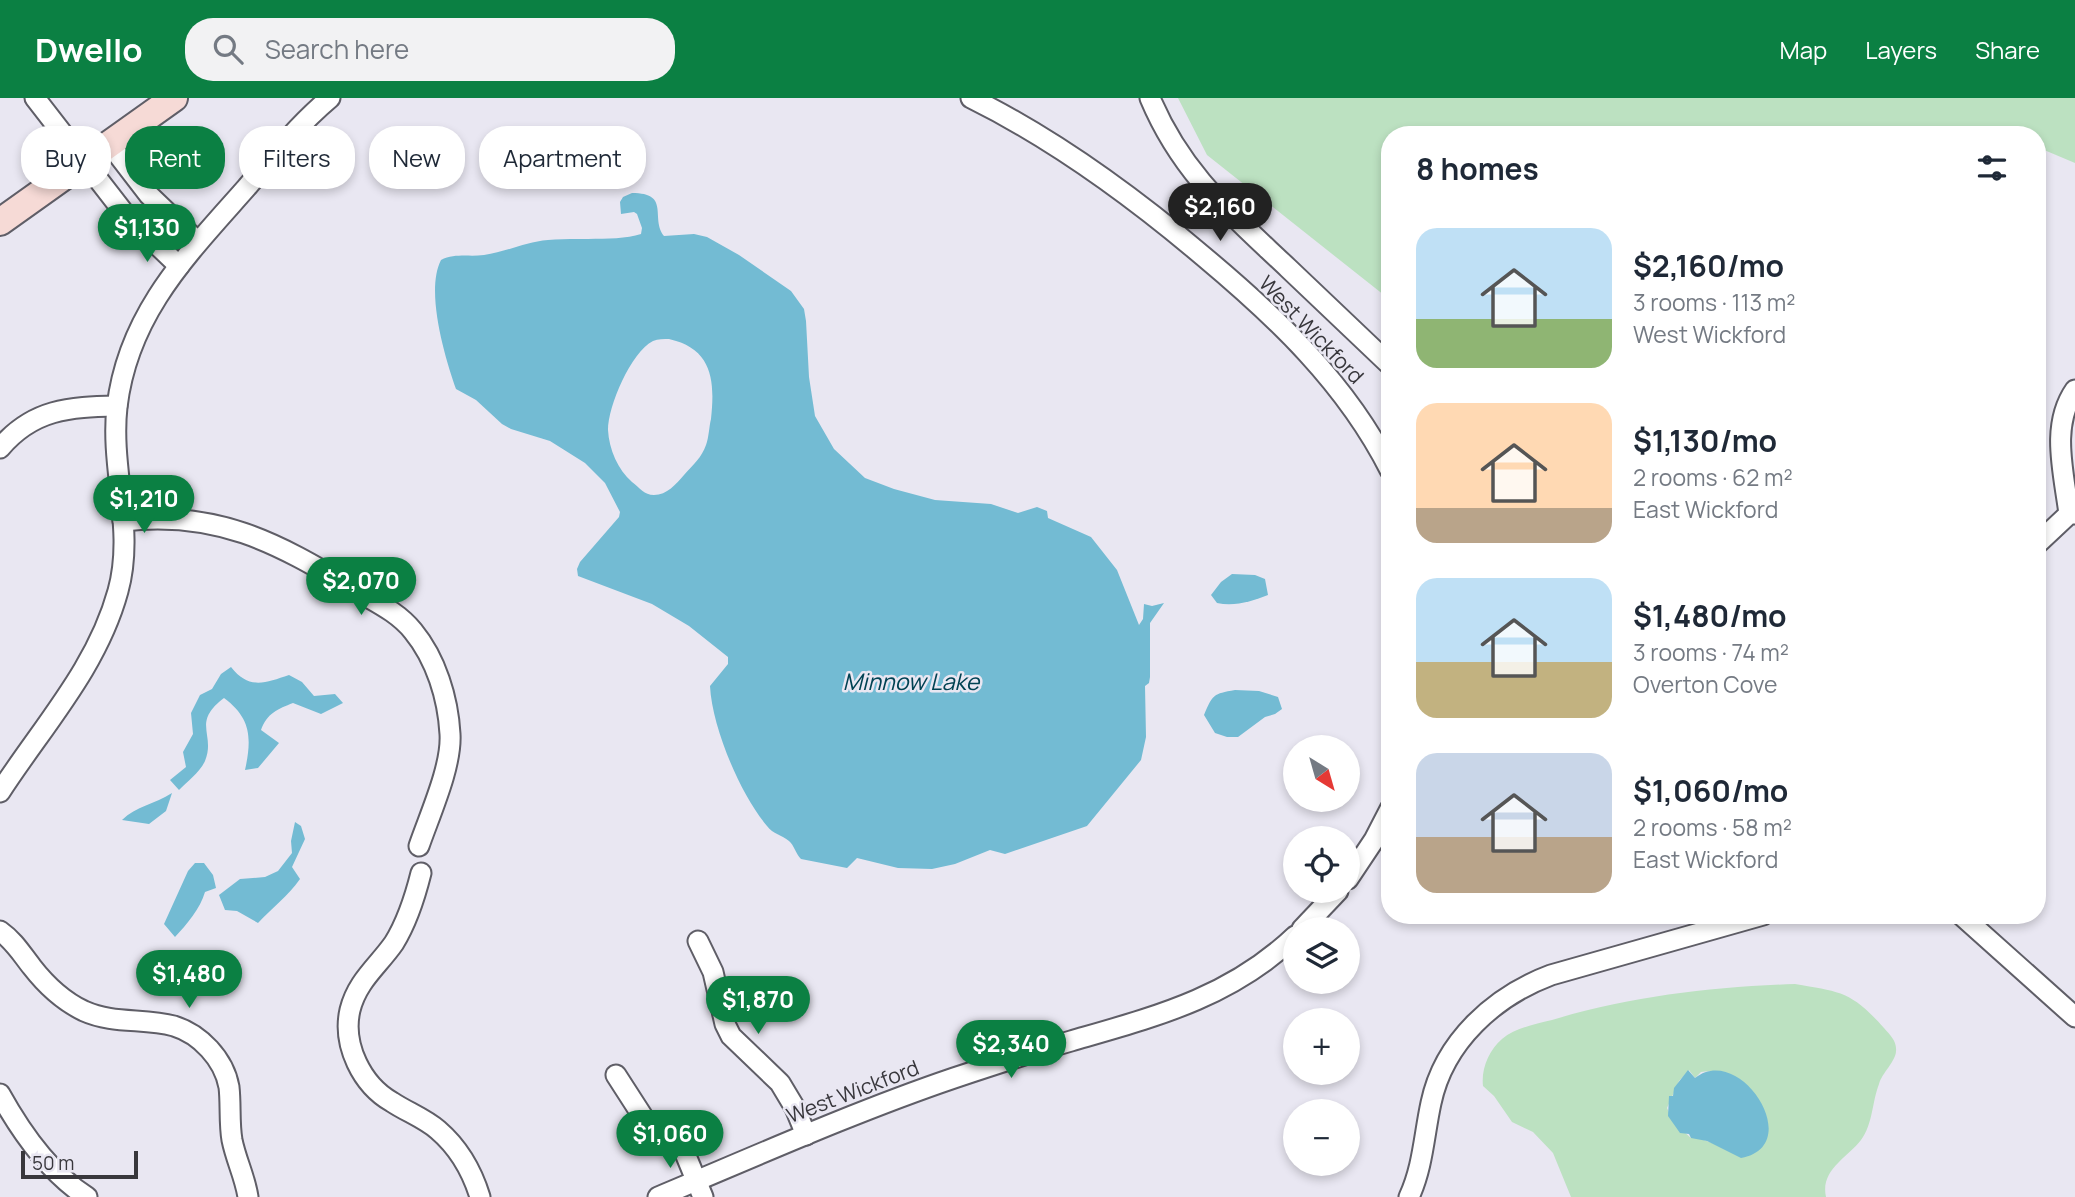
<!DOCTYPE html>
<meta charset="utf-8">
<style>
body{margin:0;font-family:Manrope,sans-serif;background:#f2f2f3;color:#1f2937;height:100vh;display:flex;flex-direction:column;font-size:26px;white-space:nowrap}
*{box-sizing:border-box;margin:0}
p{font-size:23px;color:#747a83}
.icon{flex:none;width:38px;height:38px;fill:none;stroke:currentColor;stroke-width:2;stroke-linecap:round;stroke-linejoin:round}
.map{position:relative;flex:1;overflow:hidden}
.drawer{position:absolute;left:1381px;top:28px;width:665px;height:798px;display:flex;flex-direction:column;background:#fff;border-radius:28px;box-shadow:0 4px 10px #0003}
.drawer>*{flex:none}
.guide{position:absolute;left:21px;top:28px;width:665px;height:63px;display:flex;gap:14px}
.needle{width:46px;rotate:143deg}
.controls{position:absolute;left:1283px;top:637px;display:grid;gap:14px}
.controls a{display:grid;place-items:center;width:77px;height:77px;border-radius:50%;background:#fff;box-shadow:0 4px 10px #0003;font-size:35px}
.scale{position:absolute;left:21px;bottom:18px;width:117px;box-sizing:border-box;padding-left:7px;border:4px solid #38373c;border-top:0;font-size:19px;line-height:24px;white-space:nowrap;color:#38373c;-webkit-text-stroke:5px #e9e7f2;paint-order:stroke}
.price{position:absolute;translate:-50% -60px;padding:0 16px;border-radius:24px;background:#0b8043;color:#fff;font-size:23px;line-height:46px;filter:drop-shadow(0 2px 4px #0008)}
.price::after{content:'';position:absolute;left:50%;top:42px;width:21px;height:16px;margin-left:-10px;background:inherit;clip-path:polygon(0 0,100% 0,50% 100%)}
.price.active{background:#222;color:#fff}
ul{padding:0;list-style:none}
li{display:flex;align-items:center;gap:21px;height:175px;padding:0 35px}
li span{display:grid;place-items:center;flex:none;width:196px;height:140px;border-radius:21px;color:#555}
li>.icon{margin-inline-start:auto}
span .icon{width:84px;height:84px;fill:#fffc;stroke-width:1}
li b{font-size:30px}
h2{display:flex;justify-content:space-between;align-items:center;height:84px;padding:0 35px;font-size:30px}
.chip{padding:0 24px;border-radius:28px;background:#fff;box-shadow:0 4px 10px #0003;font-size:24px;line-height:63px}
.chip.active{background:#0b8043;color:#fff}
header{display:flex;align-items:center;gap:42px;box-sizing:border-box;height:98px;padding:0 35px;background:#0b8043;color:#fff}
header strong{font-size:33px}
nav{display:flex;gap:38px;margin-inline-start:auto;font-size:24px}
.search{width:490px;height:63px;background:#f2f2f3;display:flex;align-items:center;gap:18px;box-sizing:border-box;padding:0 24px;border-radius:28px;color:#747a83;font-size:26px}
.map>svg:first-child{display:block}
.green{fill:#bce1c1;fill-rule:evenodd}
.water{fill:#73bbd3;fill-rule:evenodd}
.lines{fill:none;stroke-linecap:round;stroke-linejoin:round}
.street-casing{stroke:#5f5e67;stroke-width:23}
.secondary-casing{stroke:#5f5e67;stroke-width:30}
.street{stroke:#fff;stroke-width:19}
.secondary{stroke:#f6dad6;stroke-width:26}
.labels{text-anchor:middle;stroke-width:5;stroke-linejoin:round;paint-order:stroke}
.street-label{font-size:21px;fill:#38373c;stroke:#e9e7f2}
.water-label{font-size:23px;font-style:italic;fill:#004253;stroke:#e9e7f2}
</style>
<header>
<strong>Dwello</strong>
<div class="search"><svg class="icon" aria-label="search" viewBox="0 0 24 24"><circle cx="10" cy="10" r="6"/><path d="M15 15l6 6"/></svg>Search here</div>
<nav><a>Map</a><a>Layers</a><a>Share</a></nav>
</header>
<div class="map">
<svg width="2075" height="1099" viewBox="0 0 2075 1099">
<rect width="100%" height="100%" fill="#e9e7f2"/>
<g class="green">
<path d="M1178,0H2075V65L2037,49V37H1390L1389,201L1207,57Z"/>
<path d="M1795,886C1841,894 1851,893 1884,930C1890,937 1897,943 1896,953C1896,963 1882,975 1879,986C1872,1004 1873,1026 1861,1042C1847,1060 1820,1072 1826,1099H1571L1553,1055L1533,1034L1512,1024L1494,998L1483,988C1481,971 1489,952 1502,941C1515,930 1536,926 1552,922C1632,898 1712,889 1795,886ZM1689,972L1695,980L1701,974C1735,969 1762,994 1768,1027L1715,1046L1698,1040H1691L1674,1025L1667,1010L1679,983Z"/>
</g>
<g class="water">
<path d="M632,95C671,95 650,120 664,138L694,136L707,139L739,157L791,193L804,211L806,223L809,279L815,318L834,351L865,380L894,391L935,402L991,406L1018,415L1037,409L1047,413L1048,420L1091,439L1117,472L1139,527L1143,521L1144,506L1152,508L1164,505L1150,525V579L1149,585L1145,588L1146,639L1141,662L1087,728L1005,756L990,752L955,766L932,771L898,770L857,760L847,770L801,761C796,756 794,747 789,743C782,737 773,736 767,728C740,696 712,629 710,588L728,566V559L689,528L652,506L578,478L577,471L580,464L619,419L620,414L605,385L585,365L550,343L511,331L502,326L476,302L456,291C445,260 425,193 441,162C455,155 469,159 484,157C506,154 525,144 548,142C575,139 616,144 641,136L642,130L637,116L634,114L621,116L620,104L623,99ZM669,241C713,251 715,283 711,321C709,329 709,339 706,347C702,359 693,367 684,377C676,386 667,397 654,397C644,397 640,390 632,384C618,372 609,351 608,332C608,308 631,254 653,243C658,241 664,241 669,241Z"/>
<path d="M1232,476L1255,477L1265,481L1268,497C1252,503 1235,509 1217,505L1211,497L1221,484Z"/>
<path d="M231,569C249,592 265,585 289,577L302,584L314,598L335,596L343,605L321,616L293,605C278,611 267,615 261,632L279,645L258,670L245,672C252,640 251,620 224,600C191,625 216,636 205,663C200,674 187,684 179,692L170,682L186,669L183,654L193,636L191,615L200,597L212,591L221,576Z"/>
<path d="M1235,592L1259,593L1278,599L1282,611L1275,616L1265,619L1238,639H1227L1215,635L1204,617C1213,596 1213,596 1235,592Z"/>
<path d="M172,695L166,713L149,726L122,722C136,708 155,706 172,695Z"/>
<path d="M295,724L301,728L305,741L292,769L300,781C288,798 272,810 258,825L237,813L225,812L219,797L240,781L265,779L278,773L292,755L291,743Z"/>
<path d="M195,765H204L213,777L216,790L205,794C200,811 187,826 175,839L164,826L188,773Z"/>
<path d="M1688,972L1695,980C1740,944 1807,1048 1741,1060L1707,1043L1691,1040L1689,1036L1680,1035L1668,1018L1669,998H1673L1674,990Z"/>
</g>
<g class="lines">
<g class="street-casing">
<g id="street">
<path d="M35,0L125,116L179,168"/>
<path d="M971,0C1054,41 1132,98 1203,158C1276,219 1346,285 1390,372"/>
<path d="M1150,0C1182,76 1230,115 1288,170C1322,202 1356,235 1390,267"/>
<path d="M109,45L149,97L198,144"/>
<path d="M0,350C33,311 69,309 117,308"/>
<path d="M2069,416C2064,375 2050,328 2075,292"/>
<path d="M123,423C216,412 276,444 352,490C373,503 397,513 413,533C436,561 448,600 450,636C452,668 430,716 419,748"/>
<path d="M2037,446L2069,416H2075"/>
<path d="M0,694C42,629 97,570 118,493C135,432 110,371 117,309C128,215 188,156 247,89C273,58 299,26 330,0"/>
<path d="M421,775C415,799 407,824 394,845C378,868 357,883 350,912C342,947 362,987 392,1004C407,1014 424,1020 438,1032C459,1050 472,1073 480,1099"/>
<path d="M1348,781L1374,742L1390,711"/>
<path d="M1961,817L2075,919"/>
<path d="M1302,831L1338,793"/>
<path d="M0,833C14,843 21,855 32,869C46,887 63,903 84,913C113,926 144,920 174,928C200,936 224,961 229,989C231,1006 229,1025 232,1042C236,1062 245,1079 248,1099"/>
<path d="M698,843L713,874L725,926L731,938L780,985L795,1010L806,1037"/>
<path d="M616,977L645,1022L682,1048L703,1099"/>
<path d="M0,996C21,1034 50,1075 87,1099"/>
<path d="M658,1099C756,1058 854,1014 954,980C993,967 1032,954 1071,943C1154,919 1230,900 1295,838"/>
<path d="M1409,1099C1423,1069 1424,1037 1431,1005C1444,943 1495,898 1551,877L1763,817"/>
</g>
</g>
<g class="secondary-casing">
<path id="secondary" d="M0,124L174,0"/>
</g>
<use href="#street" class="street"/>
<use href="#secondary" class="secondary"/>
</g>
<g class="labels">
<g class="street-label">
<text transform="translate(1311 232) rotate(46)" y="7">West Wickford</text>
<text transform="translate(853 994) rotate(-21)" y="7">West Wickford</text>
</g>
<g class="water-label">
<text x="911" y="592">Minnow Lake</text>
</g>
</g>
</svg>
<div class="controls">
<a><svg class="needle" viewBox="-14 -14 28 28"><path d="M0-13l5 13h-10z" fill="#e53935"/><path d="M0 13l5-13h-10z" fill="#747a83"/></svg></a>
<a><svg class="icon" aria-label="locate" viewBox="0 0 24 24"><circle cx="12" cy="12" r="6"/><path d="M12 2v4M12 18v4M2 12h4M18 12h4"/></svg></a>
<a><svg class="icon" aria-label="layers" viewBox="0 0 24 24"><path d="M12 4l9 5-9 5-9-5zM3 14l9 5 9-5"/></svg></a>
<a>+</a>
<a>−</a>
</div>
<div class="scale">50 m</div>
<b class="price active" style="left:1220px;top:145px">$2,160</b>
<b class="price" style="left:147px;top:166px">$1,130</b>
<b class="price" style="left:144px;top:437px">$1,210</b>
<b class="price" style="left:361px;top:519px">$2,070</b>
<b class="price" style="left:189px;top:912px">$1,480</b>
<b class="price" style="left:758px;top:938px">$1,870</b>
<b class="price" style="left:1011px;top:982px">$2,340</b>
<b class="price" style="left:670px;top:1072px">$1,060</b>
<div class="guide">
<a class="chip">Buy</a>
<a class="chip active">Rent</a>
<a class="chip">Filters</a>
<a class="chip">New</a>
<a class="chip">Apartment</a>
</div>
<section class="drawer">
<h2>8 homes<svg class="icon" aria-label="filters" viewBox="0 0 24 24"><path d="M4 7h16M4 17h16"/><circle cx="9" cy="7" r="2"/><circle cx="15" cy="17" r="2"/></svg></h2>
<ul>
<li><span style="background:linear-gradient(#bfe0f5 65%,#8fb573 0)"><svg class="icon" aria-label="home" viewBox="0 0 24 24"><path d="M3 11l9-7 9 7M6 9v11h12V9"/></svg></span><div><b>$2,160/mo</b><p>3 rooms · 113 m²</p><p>West Wickford</p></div></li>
<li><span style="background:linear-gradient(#ffd9b3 75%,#b9a48a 0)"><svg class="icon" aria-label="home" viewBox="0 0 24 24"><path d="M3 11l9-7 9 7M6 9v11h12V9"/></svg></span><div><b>$1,130/mo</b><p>2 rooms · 62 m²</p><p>East Wickford</p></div></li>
<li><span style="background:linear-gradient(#bfe0f5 60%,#c2b280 0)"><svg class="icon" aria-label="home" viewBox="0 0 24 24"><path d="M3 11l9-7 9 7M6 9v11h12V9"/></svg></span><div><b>$1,480/mo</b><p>3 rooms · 74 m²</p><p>Overton Cove</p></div></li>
<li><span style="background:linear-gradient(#c9d6e8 60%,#b9a48a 0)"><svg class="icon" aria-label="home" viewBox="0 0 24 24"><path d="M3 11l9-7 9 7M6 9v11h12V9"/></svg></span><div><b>$1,060/mo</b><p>2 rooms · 58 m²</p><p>East Wickford</p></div></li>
</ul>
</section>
</div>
